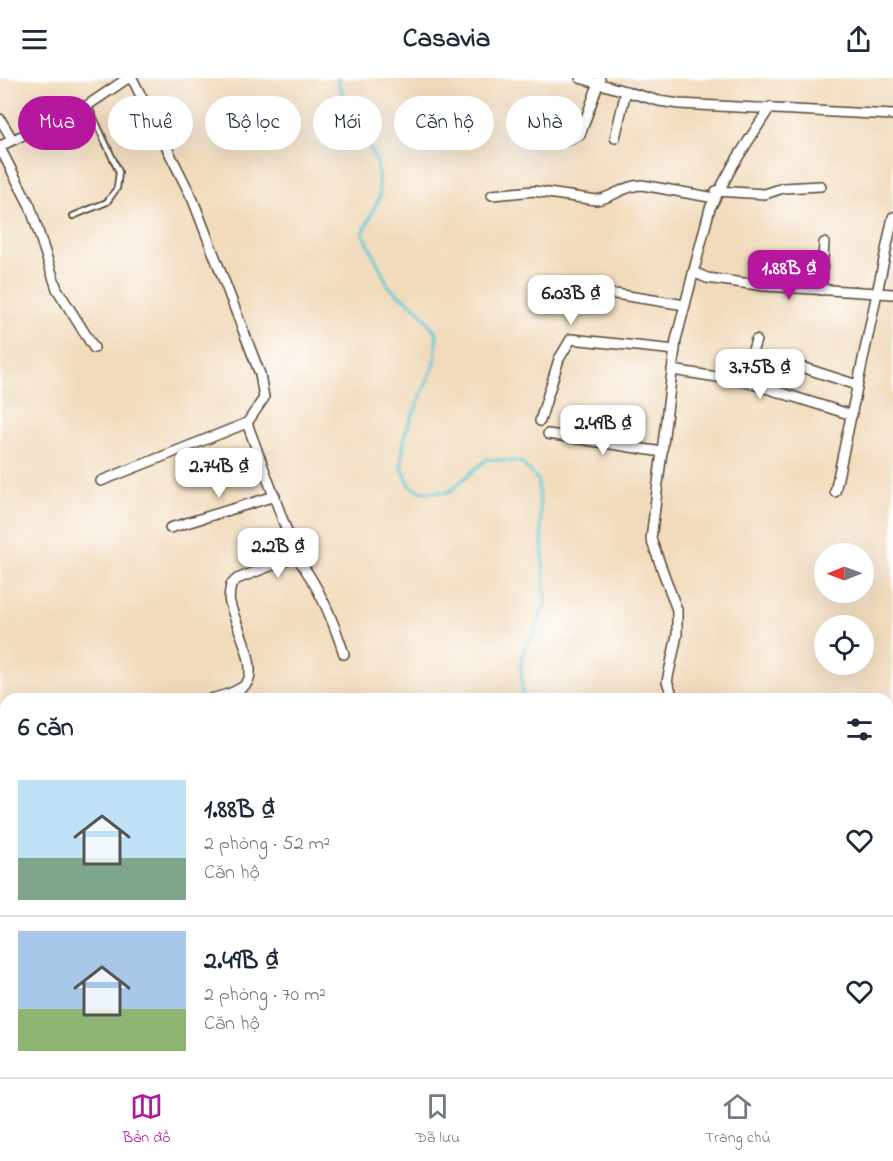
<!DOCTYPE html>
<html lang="vi">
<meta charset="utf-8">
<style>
body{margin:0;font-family:"Indie Flower",sans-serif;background:#f2f2f3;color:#1f2937;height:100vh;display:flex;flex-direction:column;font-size:22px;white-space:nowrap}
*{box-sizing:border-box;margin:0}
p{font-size:20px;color:#747a83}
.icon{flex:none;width:33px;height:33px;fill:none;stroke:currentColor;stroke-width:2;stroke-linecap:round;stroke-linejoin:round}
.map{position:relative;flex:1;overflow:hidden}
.details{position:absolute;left:0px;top:615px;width:894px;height:384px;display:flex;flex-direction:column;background:#fff;border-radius:18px 18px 0 0;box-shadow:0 6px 24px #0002}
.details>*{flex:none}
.top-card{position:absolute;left:18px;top:18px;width:858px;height:54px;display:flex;gap:12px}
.needle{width:39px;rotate:269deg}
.controls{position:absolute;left:814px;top:465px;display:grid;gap:12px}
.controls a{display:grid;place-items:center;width:60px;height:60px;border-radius:50%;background:#fff;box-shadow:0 6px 24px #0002;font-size:30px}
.price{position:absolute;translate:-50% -51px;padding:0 14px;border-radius:12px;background:#fff;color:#222;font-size:20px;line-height:39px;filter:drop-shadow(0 2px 3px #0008)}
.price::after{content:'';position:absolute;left:50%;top:36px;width:18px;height:14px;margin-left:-9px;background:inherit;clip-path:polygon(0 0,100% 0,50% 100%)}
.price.on{background:#b5179e;color:#fff}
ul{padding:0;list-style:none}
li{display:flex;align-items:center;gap:18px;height:150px;padding:0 18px}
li+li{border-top:2px solid #e0e1e3}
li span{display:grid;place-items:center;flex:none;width:168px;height:120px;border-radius:0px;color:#555}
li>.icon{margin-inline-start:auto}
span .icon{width:72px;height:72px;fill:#fffc;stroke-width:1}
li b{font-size:26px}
h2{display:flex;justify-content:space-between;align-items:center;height:72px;padding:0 18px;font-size:26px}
.chip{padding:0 21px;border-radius:27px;background:#fff;box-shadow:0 6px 24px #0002;font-size:21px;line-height:54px}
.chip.on{background:#b5179e;color:#fff}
header{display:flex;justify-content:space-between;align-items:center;height:78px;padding:0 18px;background:#fff;font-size:27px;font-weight:700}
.menu{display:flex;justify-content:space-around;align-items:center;height:84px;border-top:2px solid #e0e1e3;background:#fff;font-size:16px;color:#747a83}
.menu a{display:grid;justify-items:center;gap:3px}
.menu .on{color:#b5179e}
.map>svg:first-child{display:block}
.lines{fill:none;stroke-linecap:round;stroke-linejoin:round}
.stream{stroke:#5ec9d8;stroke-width:3}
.service-casing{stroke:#564536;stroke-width:8}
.minor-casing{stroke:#564536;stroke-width:12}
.service{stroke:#fff;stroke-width:4.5}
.minor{stroke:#fff;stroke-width:9}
</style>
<header><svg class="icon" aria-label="menu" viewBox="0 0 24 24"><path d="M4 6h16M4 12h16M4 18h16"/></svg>Casavia<svg class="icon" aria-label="share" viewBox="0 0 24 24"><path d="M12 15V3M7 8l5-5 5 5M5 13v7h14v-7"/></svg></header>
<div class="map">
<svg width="893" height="999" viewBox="0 0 893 999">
<rect width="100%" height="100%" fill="#fff"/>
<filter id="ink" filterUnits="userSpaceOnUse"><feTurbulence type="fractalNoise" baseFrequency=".0167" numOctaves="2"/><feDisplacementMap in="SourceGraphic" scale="12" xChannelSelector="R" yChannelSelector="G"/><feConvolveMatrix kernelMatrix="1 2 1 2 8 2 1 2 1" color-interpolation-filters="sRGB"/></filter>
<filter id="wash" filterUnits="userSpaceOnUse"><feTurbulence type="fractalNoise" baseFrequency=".008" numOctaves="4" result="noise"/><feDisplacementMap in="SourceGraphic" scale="24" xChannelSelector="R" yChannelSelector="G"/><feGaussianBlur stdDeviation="1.35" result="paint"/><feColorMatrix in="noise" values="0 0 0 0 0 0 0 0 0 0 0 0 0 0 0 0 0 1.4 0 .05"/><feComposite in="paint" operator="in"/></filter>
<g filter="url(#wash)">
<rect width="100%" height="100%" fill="#f1dbbc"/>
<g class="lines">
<g class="stream">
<path d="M338,0L339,7L377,84L380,118L363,155L389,209L418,231L437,256L435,285L405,355L401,388L410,407L422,414H449L487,381L521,384L538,402L546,523L533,558L521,578L522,621"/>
<path d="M530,993L533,999"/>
</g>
</g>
</g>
<g filter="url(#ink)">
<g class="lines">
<g class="service-casing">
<path id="service" d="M73,138L107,124L117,110L119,94L88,27"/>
</g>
<g class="minor-casing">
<g id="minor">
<path d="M580,0L659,23L679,26L893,37"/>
<path d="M0,41L12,61"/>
<path d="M615,60L626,13"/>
<path d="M535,63L570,62L580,57L600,1"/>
<path d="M0,68L88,27L128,0"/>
<path d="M0,70L30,128L57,211L94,270"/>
<path d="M716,113L765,116L783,110L821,108"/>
<path d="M492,117L534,113L596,122C613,120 624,107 642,107L715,120"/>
<path d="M693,194L707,200L765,208L893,216"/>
<path d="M821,212L824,165"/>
<path d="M615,216L685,227"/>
<path d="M792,286L857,307"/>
<path d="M672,292L743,303L852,337"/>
<path d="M743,303L756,262"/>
<path d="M540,343L559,281L571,261L675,272"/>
<path d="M548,356L662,374"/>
<path d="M101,403L247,345L264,320L260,296L193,122L132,0"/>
<path d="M835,414L893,139"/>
<path d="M170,450L275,418"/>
<path d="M296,478C319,509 332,539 344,576"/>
<path d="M211,621C223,617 237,615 246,606C260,590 234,544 230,525C228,519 230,513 231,507L237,501L296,478L247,345"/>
<path d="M674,621L667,604L677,557V532L651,461L676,262L710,130L733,87L770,29"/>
<path d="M0,843L6,842"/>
</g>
</g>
<use href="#service" class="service"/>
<use href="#minor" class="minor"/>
</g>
</g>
</svg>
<div class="controls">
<a><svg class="needle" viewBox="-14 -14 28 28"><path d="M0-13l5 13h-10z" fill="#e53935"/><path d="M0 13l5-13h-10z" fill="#747a83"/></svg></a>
<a><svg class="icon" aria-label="locate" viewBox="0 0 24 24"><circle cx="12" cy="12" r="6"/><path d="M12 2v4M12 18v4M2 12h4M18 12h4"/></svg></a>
</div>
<b class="price on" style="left:789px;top:223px">1.88B ₫</b>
<b class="price" style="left:571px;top:248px">6.03B ₫</b>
<b class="price" style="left:760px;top:322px">3.75B ₫</b>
<b class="price" style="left:603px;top:378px">2.49B ₫</b>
<b class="price" style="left:219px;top:421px">2.74B ₫</b>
<b class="price" style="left:278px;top:501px">2.2B ₫</b>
<div class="top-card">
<a class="chip on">Mua</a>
<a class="chip">Thuê</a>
<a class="chip">Bộ lọc</a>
<a class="chip">Mới</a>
<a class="chip">Căn hộ</a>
<a class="chip">Nhà</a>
</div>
<section class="details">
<h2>6 căn<svg class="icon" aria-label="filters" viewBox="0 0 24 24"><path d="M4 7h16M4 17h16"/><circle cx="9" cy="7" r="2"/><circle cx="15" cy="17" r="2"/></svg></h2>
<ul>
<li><span style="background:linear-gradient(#bfe0f5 65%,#7fa58c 0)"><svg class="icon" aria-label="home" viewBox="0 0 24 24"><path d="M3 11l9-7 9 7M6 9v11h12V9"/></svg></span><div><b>1.88B ₫</b><p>2 phòng · 52 m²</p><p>Căn hộ</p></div><svg class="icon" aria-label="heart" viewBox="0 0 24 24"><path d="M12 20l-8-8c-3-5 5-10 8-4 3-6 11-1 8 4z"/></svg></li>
<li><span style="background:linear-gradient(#a9c7e8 65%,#8fb573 0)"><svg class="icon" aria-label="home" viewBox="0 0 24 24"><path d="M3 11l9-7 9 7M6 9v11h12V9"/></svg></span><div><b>2.49B ₫</b><p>2 phòng · 70 m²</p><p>Căn hộ</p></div><svg class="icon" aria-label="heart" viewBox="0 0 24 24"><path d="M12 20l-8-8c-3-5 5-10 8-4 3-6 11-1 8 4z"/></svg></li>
</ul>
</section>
</div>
<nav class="menu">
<a class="on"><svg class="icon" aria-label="map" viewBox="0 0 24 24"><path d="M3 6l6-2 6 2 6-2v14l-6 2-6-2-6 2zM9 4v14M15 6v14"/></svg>Bản đồ</a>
<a><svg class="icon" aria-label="saved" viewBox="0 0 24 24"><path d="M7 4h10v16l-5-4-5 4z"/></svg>Đã lưu</a>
<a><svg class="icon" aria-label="home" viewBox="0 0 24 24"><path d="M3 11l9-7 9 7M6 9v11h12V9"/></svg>Trang chủ</a>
</nav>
